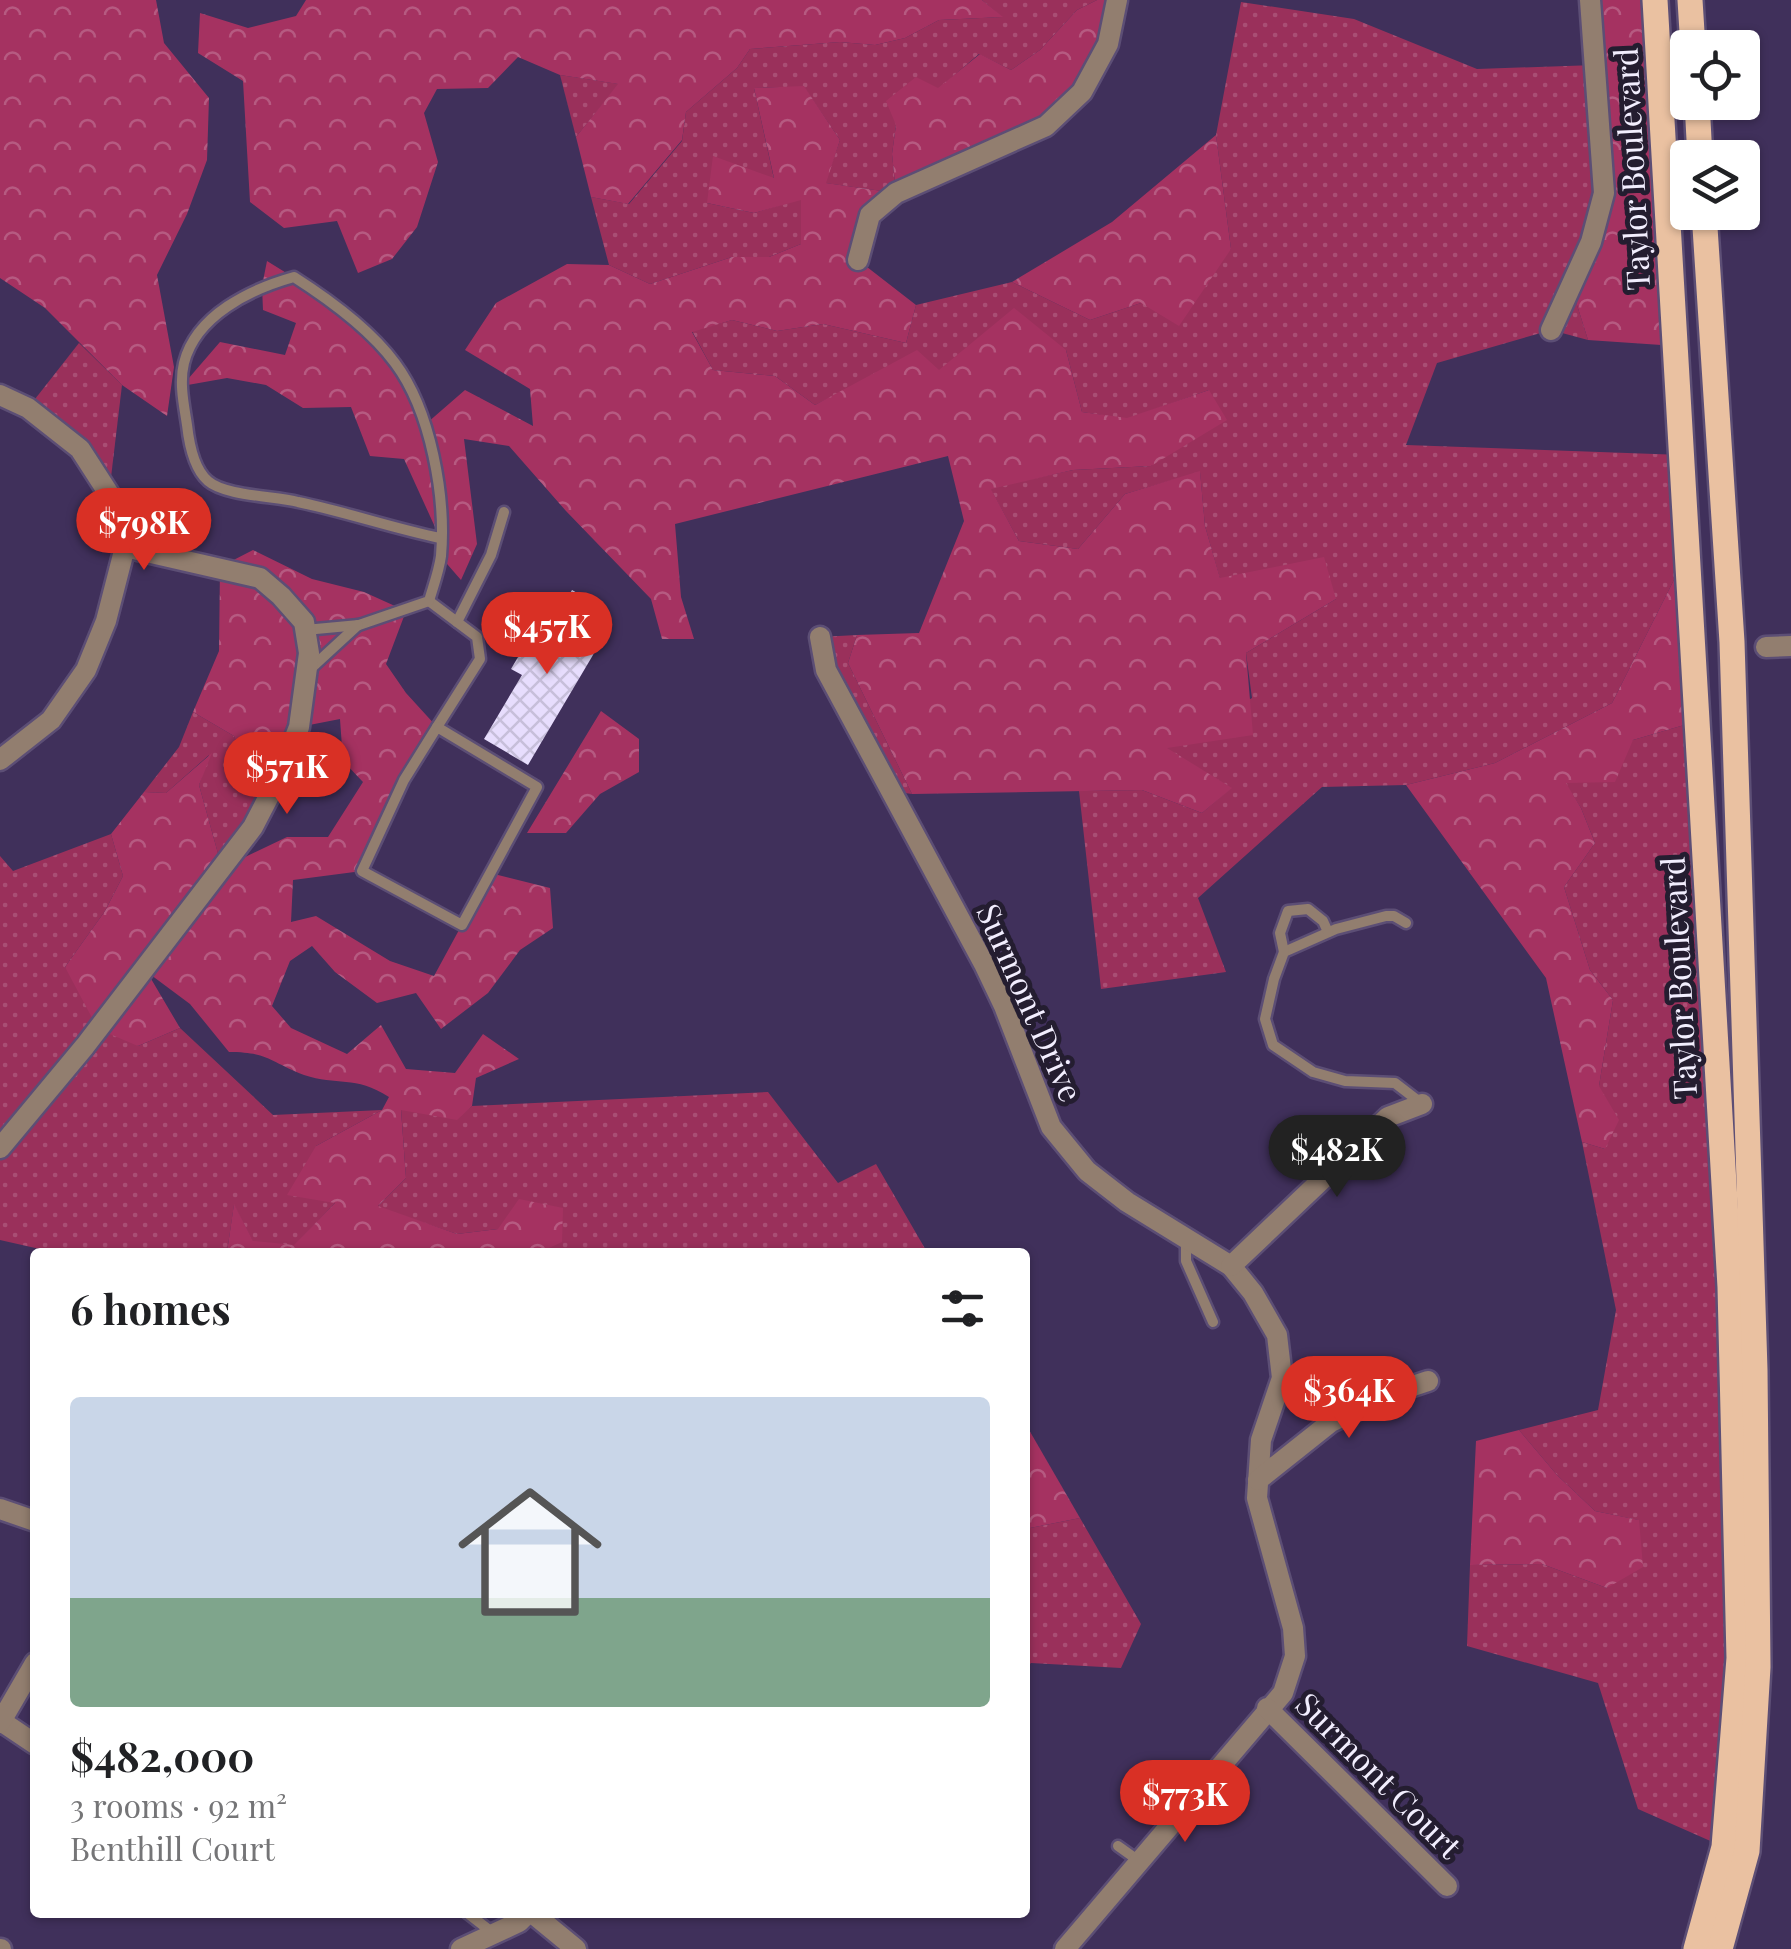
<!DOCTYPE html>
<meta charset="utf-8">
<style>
body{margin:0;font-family:"Playfair Display",serif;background:#f6f6f6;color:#202124;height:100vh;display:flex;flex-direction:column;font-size:38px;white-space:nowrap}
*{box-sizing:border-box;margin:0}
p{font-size:32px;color:#757577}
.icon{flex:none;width:55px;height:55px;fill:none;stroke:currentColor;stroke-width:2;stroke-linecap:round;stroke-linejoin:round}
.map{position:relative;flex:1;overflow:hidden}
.sheet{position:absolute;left:30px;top:1248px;width:1000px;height:670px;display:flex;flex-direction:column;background:#fff;border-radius:10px;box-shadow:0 2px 8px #0004}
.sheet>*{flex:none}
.buttons{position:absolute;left:1670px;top:30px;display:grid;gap:20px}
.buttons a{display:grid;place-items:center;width:90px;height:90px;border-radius:10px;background:#fff;box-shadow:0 2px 8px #0004;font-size:50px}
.price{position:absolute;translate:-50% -85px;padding:0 22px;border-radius:35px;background:#d93025;color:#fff;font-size:32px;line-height:65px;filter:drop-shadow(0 2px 5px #0008)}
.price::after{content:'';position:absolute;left:50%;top:60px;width:30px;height:22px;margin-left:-15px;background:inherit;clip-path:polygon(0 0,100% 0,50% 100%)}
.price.active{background:#222;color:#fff}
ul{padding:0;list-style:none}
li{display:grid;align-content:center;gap:20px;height:530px;padding:0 40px}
li span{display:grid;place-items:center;height:310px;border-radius:10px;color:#555}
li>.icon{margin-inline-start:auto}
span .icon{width:180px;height:180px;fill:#fffc;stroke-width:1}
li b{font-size:42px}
h2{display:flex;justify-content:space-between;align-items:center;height:120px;padding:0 40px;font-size:42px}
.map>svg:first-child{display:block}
.grass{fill:url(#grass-dots)}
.forest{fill:url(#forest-crowns)}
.building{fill:url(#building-cross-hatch)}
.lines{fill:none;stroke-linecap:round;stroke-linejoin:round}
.service-casing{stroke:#5c4e75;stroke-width:15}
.minor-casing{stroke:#5c4e75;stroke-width:25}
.primary-casing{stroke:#5c4e75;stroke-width:30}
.service{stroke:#927e6f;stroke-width:10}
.minor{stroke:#927e6f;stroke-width:20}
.primary{stroke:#eac1a1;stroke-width:25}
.labels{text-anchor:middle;stroke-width:10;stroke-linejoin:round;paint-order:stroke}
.street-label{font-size:32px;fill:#f2eefe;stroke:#241d30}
</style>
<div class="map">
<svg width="1791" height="1949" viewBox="0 0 1791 1949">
<defs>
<pattern id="grass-dots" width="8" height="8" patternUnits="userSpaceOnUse" patternTransform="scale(2.5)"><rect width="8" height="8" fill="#9a305b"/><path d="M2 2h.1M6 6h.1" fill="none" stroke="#a94e74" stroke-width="1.8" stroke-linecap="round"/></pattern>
<pattern id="forest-crowns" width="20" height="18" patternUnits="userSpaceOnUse" patternTransform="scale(2.5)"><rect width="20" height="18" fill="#a53261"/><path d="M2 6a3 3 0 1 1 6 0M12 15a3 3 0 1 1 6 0" fill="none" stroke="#b65a81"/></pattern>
<pattern id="building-cross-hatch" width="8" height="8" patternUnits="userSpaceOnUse" patternTransform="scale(2.5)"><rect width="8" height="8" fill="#e7ddfd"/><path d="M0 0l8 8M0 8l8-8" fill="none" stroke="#c7bfda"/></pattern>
</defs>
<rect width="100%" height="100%" fill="#40305b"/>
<g class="grass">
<path d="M982,0H1097L1077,10L1040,50L1011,70L979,54L896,125L892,154L896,193L825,183L840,140L804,87L754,88L774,179L707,203L754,213L801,199V244L769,257H732L650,284L609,265L591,197L629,204L682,141L686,112L737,68L750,49L840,42L875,45L905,38L939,20L1002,17Z"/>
<path d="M1241,2L1354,19L1477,69L1595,65L1604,193L1572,289L1588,340L1551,330L1437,363L1406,445L1682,455L1688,552L1612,703L1495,763L1406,785L1322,787L1198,898L1226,972L1101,989L1079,791L1142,790L1202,813L1231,788L1165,748L1252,698L1246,653L1336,599L1220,579L1205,526L1200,472L1125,494L1078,549L1019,541L990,488L1073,470L1151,466L1209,390L1127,419L1082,412L1066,350L856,385L815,405L775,376L713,370L692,331L732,320L777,331L823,324L906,343L916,305L1012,282L1090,320L1141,303L1231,249L1216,135Z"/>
<path d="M560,75L619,84L576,137Z"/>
<path d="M79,343L122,385L109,494L28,408Z"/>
<path d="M857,635L848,663L912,794L891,791L820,637Z"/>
<path d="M193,712L234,736L253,784L281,773L222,868L199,785L209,755L166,793L144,792L179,747Z"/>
<path d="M1698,721L1739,1658L1724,1847L1638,1809L1598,1683L1467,1646L1470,1565L1542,1564L1607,1588L1638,1520L1595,1511L1557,1475L1519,1430L1598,1410L1616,1310L1582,1142L1605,1149L1599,1086L1613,1000L1590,970L1564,887L1595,843L1581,808L1565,783L1633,740Z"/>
<path d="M111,834L123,876L105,911L65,967L138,1046L180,1028L273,1115L382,1110L316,1146L335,1203L294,1246L253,1242L234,1205L227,1252H53L0,1240V856L13,871Z"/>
<path d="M768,1092L838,1183L876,1164L927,1252H541L562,1241L498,1229L457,1234L377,1207L406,1178L401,1109L456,1119L472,1106Z"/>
<path d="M1080,1518L1141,1624L1121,1668L1031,1663L1025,1669V1529Z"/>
</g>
<g class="forest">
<path d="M0,0H156L164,43L209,98L207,160L187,214L157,275L174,367L167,416L122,385L45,308L0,278Z"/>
<path d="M306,0H982L1003,17L939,20L905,38L875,45L840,42L750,49L737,68L686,112L682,140L628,204L591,197L576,137L618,84L560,75L518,57L488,88L437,89L424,113L438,162L417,227L392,259L358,273L337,221L284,228L250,202L243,81L198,53L200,13L248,28L296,16Z"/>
<path d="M1097,0H1117L1108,44L1046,126L870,215L858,260L916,305L906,343L823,324L777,331L732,320L692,332L713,370L775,376L815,405L917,350L939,370L1014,308L1066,350L1082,412L1127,418L1209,390L1227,420L1151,466L1073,470L991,489L1019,541L1078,549L1125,494L1200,471L1205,526L1220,578L1324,557L1336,599L1246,653L1253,735L1167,748L1232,788L1202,813L1142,790L912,794L848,663L857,635L919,633L964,521L948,456L675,524L681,597L694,639H662L651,599L566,511L509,446L464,439L477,544L461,580L441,557L440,538L404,459L370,456L351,407L303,408L266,385L227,378L182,386L220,342L285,355L296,323L263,310L262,286L267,261L317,292L395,363L427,423L465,390L533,426L530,389L465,350L496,303L567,264L609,265L650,284L732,257H769L801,244V200L754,213L707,203L713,156L774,178L754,88L804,86L840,140L826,183L896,193L892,154L896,125L886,101L916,77L938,88L980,54L1011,70L1040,50L1077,10Z"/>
<path d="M1590,0H1655L1676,346L1588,340L1572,289L1604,193Z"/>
<path d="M1216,135L1231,249L1179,326L1141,303L1090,320L1012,282L1112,222Z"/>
<path d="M253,550L312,579L364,592L406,611L386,664L406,693L437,727L362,871L293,880L291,922L316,916L390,961L434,976L490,873L550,888L553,928L520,950L488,993L441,1029L416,993L377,1003L335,972L312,946L290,961L272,1006L291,1028L347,1054L381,1025L406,1069L455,1073L483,1034L519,1059L476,1078L472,1106L457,1120L401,1110L406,1178L378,1206L457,1234L498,1229L519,1199L563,1208L562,1242L541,1252H227L234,1204L253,1241L294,1245L335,1203L287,1195L316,1146L382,1110L389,1097C355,1075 337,1086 304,1075C270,1062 269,1052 229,1052L190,1004L147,972L180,1028L138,1046L98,1029L65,967L105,911L123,876L111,834L144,792L166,793L212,753L199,785L222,868L287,837H328L363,782L343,761L340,719L299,727L281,773L253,784L234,736L193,712L219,651L220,567Z"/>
<path d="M1688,552L1698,721L1633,740L1615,782L1566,783L1581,808L1595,843L1564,887L1590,970L1613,1000L1599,1086L1619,1120L1605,1149L1582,1142L1546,978L1406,785L1495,763L1612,703Z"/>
<path d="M601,711L639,739V772L600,794L566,833H527Z"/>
<path d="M1025,1423L1080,1518L1025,1529Z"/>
<path d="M1519,1430L1557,1475L1595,1511L1639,1520L1643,1567L1607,1588L1542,1564L1470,1565L1476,1441Z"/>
</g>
<path class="building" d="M572,590L601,607L597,613L606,618L599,629L606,633L528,765L484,739L522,675L511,669L528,640L533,642L543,624L549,628Z"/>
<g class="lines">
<g class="service-casing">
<g id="service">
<path d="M429,601L477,637L480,659L437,727"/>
<path d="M457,622L491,555L504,512"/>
<path d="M305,630L359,625L429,601C433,587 439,571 441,556C446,497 431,411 395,363C370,329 330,300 294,277C251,289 196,315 184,363C179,383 184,405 187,425C189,443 194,469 208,481C225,496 275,496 298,502C346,512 392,528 440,538"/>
<path d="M308,671L358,625"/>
<path d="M437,727L537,787L462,925L362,871L404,780Z"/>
<path d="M1406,923L1394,916H1386L1336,929L1284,952L1274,979L1265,1019L1273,1045L1313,1072L1345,1081L1395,1083L1421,1103"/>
<path d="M1284,952L1280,933L1288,911L1308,909L1323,921L1328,932"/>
<path d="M1186,1239V1261L1213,1322"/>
<path d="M1118,1846L1139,1861"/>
<path d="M466,1912L493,1933"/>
</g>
</g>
<g class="minor-casing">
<g id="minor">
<path d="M858,260L870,215L896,193L1046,126L1082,92L1108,44L1117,0"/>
<path d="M1551,330L1591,242L1604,193L1590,0"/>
<path d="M0,395L28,408L80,449L109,494L125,547L106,621L86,670L51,720L0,760"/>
<path d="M820,637L826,670L984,964L1004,1006L1051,1127L1087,1171L1127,1202L1231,1266L1253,1293L1277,1335L1282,1378L1261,1440L1257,1498L1293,1628L1295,1656L1283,1693L1065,1949"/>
<path d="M1766,647L1791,646"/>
<path d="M0,1148L85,1046L253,827L281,773L299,727L309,653L304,622L281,596L260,578L125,547"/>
<path d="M1231,1266L1388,1117L1422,1104"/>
<path d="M1258,1480L1331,1422L1395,1392L1428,1381"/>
<path d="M0,1509L35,1521"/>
<path d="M1267,1708L1447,1886"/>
<path d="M1,1721L35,1744"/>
<path d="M0,1723L35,1663"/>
<path d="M531,1912L576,1949"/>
<path d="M0,1949H1"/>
<path d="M461,1949L519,1922L529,1912"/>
</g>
</g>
<g class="primary-casing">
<g id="primary">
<path d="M1655,0L1730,1287L1739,1658L1724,1847L1696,1949"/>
<path d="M1690,0L1693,48"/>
<path d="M1697,102L1700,158"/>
<path d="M1704,212L1732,642L1755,1370L1758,1667L1747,1851L1720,1949"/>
</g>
</g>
<use href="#service" class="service"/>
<use href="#minor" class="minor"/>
<use href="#primary" class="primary"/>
</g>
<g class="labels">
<g class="street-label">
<text transform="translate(1633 169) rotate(-93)" y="11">Taylor Boulevard</text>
<text transform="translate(1680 978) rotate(-93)" y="11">Taylor Boulevard</text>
<text transform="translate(1029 1003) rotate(66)" y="11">Surmont Drive</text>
<text transform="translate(1378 1776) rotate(45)" y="11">Surmont Court</text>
</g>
</g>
</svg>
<div class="buttons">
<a><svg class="icon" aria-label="locate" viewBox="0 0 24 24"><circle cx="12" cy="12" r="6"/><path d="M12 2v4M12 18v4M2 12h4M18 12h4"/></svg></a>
<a><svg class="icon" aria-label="layers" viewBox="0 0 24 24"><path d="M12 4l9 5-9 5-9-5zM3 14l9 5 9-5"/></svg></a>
</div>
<b class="price" style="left:144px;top:573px">$798K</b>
<b class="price" style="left:547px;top:677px">$457K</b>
<b class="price" style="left:287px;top:817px">$571K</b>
<b class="price active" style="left:1337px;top:1200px">$482K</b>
<b class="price" style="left:1349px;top:1441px">$364K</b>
<b class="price" style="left:1185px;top:1845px">$773K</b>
<section class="sheet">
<h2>6 homes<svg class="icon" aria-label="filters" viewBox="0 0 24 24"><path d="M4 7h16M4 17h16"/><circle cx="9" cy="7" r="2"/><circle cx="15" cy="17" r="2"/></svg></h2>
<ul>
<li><span style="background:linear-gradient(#c9d6e8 65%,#7fa58c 0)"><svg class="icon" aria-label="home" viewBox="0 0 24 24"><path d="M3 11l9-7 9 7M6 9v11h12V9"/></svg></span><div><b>$482,000</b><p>3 rooms · 92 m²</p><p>Benthill Court</p></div></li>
</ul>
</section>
</div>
